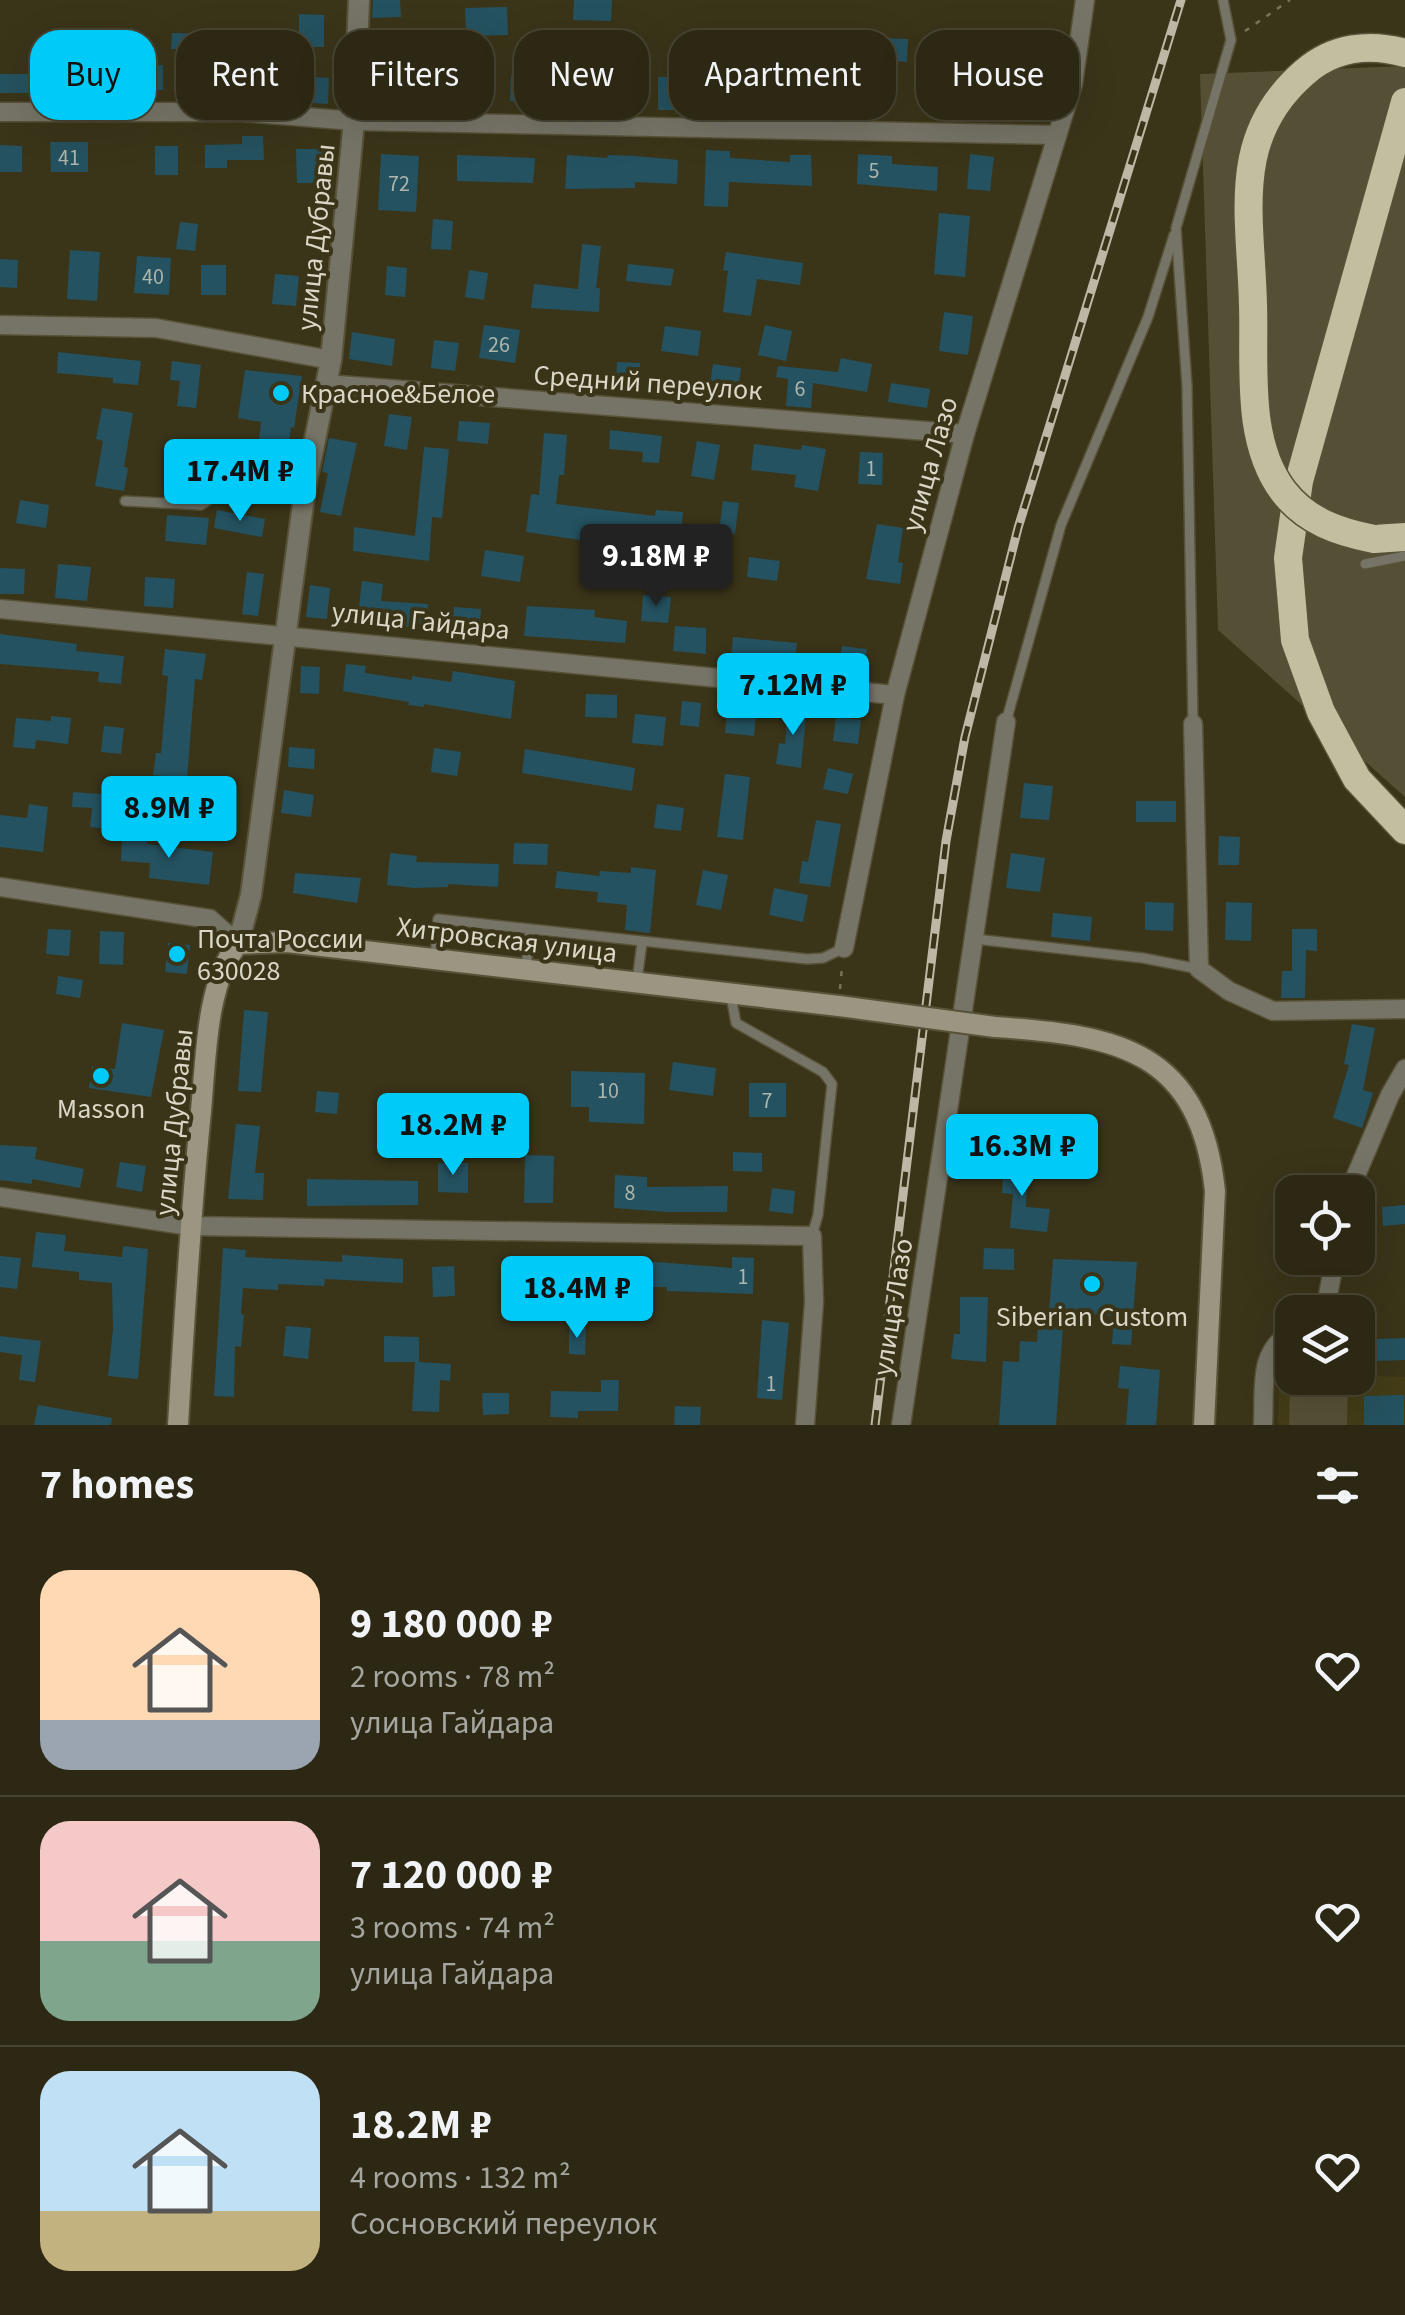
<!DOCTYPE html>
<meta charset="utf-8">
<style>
body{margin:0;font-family:"Source Sans 3",sans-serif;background:#383421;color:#f1f3f6;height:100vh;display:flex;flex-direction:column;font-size:38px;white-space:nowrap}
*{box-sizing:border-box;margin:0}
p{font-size:32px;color:#a6a6a0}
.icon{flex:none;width:55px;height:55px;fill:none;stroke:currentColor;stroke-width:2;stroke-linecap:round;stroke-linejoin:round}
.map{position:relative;height:1425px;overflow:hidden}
.details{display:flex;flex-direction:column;background:#2c2813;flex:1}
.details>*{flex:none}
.guide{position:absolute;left:30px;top:30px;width:1345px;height:90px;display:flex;gap:20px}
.controls{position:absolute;left:1275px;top:1175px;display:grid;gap:20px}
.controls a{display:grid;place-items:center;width:100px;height:100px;border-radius:20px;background:#2c2813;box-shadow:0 10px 40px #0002,0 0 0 2px #484433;font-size:50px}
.price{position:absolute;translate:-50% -85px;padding:0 22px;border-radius:10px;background:#00cbf8;color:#111;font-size:32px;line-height:65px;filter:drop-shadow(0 2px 5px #0008)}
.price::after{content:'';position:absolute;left:50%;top:60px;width:30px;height:22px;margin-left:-15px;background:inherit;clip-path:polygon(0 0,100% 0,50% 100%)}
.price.selected{background:#222;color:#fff}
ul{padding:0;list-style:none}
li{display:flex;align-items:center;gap:30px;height:250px;padding:0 40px}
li+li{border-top:2px solid #484433}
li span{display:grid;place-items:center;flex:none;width:280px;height:200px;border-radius:30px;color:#555}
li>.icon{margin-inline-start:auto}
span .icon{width:120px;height:120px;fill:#fffc;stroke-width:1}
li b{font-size:42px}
h2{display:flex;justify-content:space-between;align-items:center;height:120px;padding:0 40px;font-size:42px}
.chip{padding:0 35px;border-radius:30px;background:#2c2813;box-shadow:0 10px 40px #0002,0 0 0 2px #484433;font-size:35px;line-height:90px}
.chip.selected{background:#00cbf8;color:#111}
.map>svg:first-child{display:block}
.built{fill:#433c17}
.green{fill:#555035}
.building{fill:#255260}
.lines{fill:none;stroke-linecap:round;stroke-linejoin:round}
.service-casing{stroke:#575238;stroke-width:12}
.minor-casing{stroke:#575238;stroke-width:21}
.tertiary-casing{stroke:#575238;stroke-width:24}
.secondary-casing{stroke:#575238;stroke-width:24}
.trunk-casing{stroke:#575238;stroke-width:31}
.path{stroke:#78745c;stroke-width:2.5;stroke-dasharray:5 8;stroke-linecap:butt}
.service{stroke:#767466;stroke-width:9}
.minor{stroke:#767466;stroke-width:18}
.tertiary{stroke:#767466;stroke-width:20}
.secondary{stroke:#9a9681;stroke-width:20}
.trunk{stroke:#c3bea0;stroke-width:28}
.rail-casing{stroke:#bcb8a5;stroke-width:9}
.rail{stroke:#3a3519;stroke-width:5;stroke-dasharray:15;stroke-linecap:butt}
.secondary-bridge-casing{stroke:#575238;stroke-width:24;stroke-linecap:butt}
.trunk-bridge-casing{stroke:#575238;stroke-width:31;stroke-linecap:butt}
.secondary-bridge{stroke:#9a9681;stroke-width:20}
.trunk-bridge{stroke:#c3bea0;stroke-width:28}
.poi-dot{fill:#00cbf8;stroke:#3a3519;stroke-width:4}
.labels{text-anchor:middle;stroke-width:8;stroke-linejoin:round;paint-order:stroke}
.number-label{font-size:22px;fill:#adb6ac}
.street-label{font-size:28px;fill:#dad7c6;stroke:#3a3519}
.poi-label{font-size:28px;fill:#dad7c6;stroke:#3a3519;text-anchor:start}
</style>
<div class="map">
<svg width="1405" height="1425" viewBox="0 0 1405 1425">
<rect width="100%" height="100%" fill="#3a3519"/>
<path class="built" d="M1292,1359V1378H1358V1375L1405,1377V1425H1278L1280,1360Z"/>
<g class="green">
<path d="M1405,66V797L1218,630L1200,74Z"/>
<path d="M1290,1379L1348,1381L1347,1425H1289Z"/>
</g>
<g class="building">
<path d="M373,0H400L401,17L372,18Z"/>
<path d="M574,0H612L611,21L573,20Z"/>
<path d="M507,7L508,35L466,36L465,8Z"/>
<path d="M299,14L324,15V47H299Z"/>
<path d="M172,33L202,34V51L171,49Z"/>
<path d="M877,38L908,39L907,62L876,60Z"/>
<path d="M163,65V90H136V66Z"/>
<rect x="82" y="67" width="27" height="24"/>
<path d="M0,74H43L44,93H0Z"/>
<path d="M400,75L422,76L421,96L399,94Z"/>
<path d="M511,75L536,77L535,102L510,101Z"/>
<path d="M565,75L587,76L586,108L564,107Z"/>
<path d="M300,76L329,78L328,104L249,99L250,82L299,85Z"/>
<rect x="658" y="77" width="24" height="33"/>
<path d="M740,79L777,80L776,108L739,107Z"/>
<path d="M964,81L1002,83L1001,108L962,106Z"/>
<path d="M867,84V108H840V85Z"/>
<path d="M242,136H263L264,160H227V168H205V145L242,144Z"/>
<path d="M50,142H88V172H51Z"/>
<path d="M0,145L22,146V172H0Z"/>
<rect x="155" y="146" width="23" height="29"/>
<path d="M296,149H323V183H297Z"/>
<path d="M706,150L730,151V158L790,162V155H811L812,186L729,182L728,207L704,206Z"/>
<path d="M381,154L419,156L416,212L378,210Z"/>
<path d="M858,154L892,156V164L938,167L937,191L857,184Z"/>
<path d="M970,154L994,157L990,191L967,189Z"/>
<path d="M457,155L535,158L533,183L457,181Z"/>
<path d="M567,155L607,158L608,155L635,156L678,160L677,184L635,182V188L565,189Z"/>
<path d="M939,213L970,216L965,277L934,274Z"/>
<path d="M433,219L453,221L451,250L431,249Z"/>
<path d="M180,222L198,224L195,251L176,249Z"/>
<path d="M582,244L601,246L596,288H600L599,312L531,308L534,284L578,289Z"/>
<path d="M70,250L100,252L97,301L67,299Z"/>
<path d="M726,252L803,263L800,285L757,279L751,316L723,312L728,271L723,270Z"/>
<path d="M137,256L171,258L169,295L134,293Z"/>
<path d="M0,259L18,260L17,288L0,287Z"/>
<path d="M628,264L674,269L671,286L626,281Z"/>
<rect x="201" y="265" width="25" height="30"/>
<path d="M387,266L407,268L405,297L385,295Z"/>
<path d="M469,270L488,273L484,300L465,297Z"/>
<path d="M275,274L299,276L296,306L272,304Z"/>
<path d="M944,312L973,316L968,355L939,351Z"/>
<path d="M484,325L520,330L515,363L479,358Z"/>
<path d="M765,325L792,331L786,361L758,355Z"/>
<path d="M665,326L701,331L698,356L661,351Z"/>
<path d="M352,332L395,339L392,366L349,359Z"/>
<path d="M434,340L459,343L455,371L431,368Z"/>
<path d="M58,352L141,361L138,385L113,383V378L57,373Z"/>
<path d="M841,358L872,364L867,392L813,383L811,408L786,406L788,379L776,377L778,366L838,372Z"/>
<path d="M172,361L201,365L196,408L177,406L180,381L170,380Z"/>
<path d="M617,362L640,363L639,386L616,384Z"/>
<path d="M713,364L741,368L737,400L708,397Z"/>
<path d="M245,370L302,376L294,428L291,427L286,469L256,466L261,422L238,418Z"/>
<path d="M891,383L930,389L927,408L888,402Z"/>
<path d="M102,408L133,413L124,467L128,468L124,491L95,486L103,441L96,439Z"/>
<path d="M389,414L412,417L407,450L384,446Z"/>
<path d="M459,421L490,423L488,444L457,441Z"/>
<path d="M610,430L662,436L659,463L642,462L643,452L609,449Z"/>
<path d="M544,433L567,435L564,475H559L556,504L655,516L656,510L683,512L680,547L629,542L628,546L607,544L526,532L531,494L539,495Z"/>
<path d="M329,438L357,443L341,516L320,512L328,473L322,472Z"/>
<path d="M697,441L720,445L714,480L691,476Z"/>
<path d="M754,444L801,450L802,445L826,449L818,491L794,487L796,475L751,470Z"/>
<path d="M424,447L449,449L442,518L432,517L429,561L353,551L354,527L415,536Z"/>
<path d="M860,452L883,453L882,485L858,484Z"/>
<path d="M20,500L49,505L46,528L16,523Z"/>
<path d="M723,501L739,503L735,534L719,532Z"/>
<path d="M217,510L265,519L262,537L214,528Z"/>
<path d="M167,515L209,518L206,545L165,541Z"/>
<path d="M877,524L903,528L898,562L903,563L900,584L866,579Z"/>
<path d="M485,550L524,556L520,582L481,576Z"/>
<path d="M682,553L720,557L717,581L680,578Z"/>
<path d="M749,557L780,561L777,581L747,577Z"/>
<path d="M58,564L91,567L87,601L55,598Z"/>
<path d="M0,568L25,569L24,594H0Z"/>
<path d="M247,572L264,574L258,616L242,614Z"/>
<path d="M145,577L175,579L173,608L144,606Z"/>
<path d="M362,581L383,584L381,601L428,604L426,628L357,623Z"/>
<path d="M310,585L330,588L327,619L306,617Z"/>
<path d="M643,595L671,597L668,623L641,621Z"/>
<path d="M527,606L595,610L594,617L627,621L625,643L524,636Z"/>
<path d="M454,607L481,609L479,634L452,632Z"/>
<path d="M675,626L706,628V654L673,651Z"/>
<path d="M0,634L77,644L76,651L124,656L121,684L98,682L99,672L0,664Z"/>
<path d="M733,637L797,643L794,663L731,657Z"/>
<path d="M842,646L867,649L864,670L839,666Z"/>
<path d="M165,649L206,654L202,680L195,679L187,779L153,775L156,753H161L168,676L162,675Z"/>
<path d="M346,664L366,666L365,673L412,680V676L451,682L453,671L515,681L511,719L424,704V707L408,705L409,702L343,691Z"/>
<path d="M301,666L320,667L319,694L300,693Z"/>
<path d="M586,694L617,695V718L585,717Z"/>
<path d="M728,700L757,703L754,736L725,733Z"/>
<path d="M682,701L701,703L699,727L680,725Z"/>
<path d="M788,705L807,706L801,768L776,764L779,743L785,744Z"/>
<path d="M635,714L666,717L663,746L632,743Z"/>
<path d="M51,716L71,718L68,744L36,740L35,749L13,747L16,718L51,721Z"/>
<path d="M836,717L861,720L858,744L833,741Z"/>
<path d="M104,726L124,728L121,754L101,752Z"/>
<path d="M289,747L315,749L314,769L288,767Z"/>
<path d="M434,748L461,752L457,776L431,772Z"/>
<path d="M525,749L635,768L632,791L522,773Z"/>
<path d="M828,768L853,774L848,794L823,789Z"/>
<path d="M725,774L750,777L743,840L717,837Z"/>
<path d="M1024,783L1053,786L1049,820L1020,818Z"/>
<path d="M284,790L314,795L311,817L281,813Z"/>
<path d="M73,792L113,795L110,829L90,827L92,808L72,807Z"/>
<rect x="1136" y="801" width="40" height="21"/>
<path d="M29,804L48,807L43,852L0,847V815L27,818Z"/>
<path d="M657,804L684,808L681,831L654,828Z"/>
<path d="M816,820L841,824L830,887L799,883L802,861L808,862Z"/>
<path d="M122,835L148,836L147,844L213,852L209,885L149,878L150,863L121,861Z"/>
<path d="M1219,836L1240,837L1239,865H1218Z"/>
<path d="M514,843L548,844L547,865L513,864Z"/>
<path d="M390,853L417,856L416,862L499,864L498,887L448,884V887L414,888L387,885Z"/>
<path d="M1011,853L1045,858L1040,892L1006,888Z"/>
<path d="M631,867L656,870L650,933L625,930L627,905L597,902L598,892L555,888L557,871L599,876L600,871L631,873Z"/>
<path d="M703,870L728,875L721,910L696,905Z"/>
<path d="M295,873L361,878L357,903L293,893Z"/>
<path d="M774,888L808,895L803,922L769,915Z"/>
<path d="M1145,902L1174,903L1173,931L1145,930Z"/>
<path d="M1226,902L1252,903L1251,941L1225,940Z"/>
<path d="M1053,913L1092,917L1090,941L1051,937Z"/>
<path d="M48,929L71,930L69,956L46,954Z"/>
<path d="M1292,929H1317V951L1306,950L1305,998H1281L1282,971H1292Z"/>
<path d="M100,931L124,932L123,965L99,964Z"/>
<path d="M168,943L190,945L187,974L165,972Z"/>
<path d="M58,976L83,980L80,998L56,994Z"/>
<path d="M244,1010L268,1012L261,1092L238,1091Z"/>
<path d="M122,1023L164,1030L151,1097L89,1088L92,1066L115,1069Z"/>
<path d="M1352,1024L1375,1028L1363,1090L1373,1093L1362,1128L1333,1118L1349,1065L1344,1064Z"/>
<path d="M673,1062L716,1068L713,1096L669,1090Z"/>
<path d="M571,1071L645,1073L644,1124L589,1122V1107H571Z"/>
<rect x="749" y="1083" width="37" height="34"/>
<path d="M317,1091L339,1093L337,1114L315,1112Z"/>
<path d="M236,1124L260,1126L255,1173H264L263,1200L228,1199Z"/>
<path d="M0,1145L37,1147L35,1159L84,1169L80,1188L32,1179V1184L0,1180Z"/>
<path d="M733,1152L762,1153V1172L733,1171Z"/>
<path d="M525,1155L554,1156L553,1203H524Z"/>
<path d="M1004,1160L1028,1161L1026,1207L1050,1209L1047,1232L1010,1228L1013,1194L1002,1193Z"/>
<path d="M120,1162L146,1166L142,1192L116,1187Z"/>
<path d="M438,1163H468V1193L438,1192Z"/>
<path d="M615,1175L647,1177V1187L728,1186L727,1212H668L614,1208Z"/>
<path d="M307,1179L418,1181V1205L307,1206Z"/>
<path d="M772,1188L795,1191L793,1214L769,1211Z"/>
<path d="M1405,1205V1224L1383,1226L1382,1207Z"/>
<path d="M36,1232L66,1235L64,1251L122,1257L123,1246L148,1249L138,1379L108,1376L113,1329L112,1283L79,1280V1272L32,1267Z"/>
<path d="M223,1248L246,1250L245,1257L342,1262V1255L403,1259V1283L325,1279L324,1286L278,1284V1290L243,1288L241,1314L244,1315L241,1347L235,1346L234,1397L214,1396Z"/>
<path d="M984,1248L1014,1249V1270L983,1269Z"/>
<path d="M0,1256L21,1258L17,1289L0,1287Z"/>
<path d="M507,1257H551L552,1289L507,1290Z"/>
<path d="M732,1257L754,1258L753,1294L667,1291V1287H643L644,1261L732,1268Z"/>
<path d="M1053,1259L1137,1262L1131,1345L1112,1344L1114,1316L1064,1312L1056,1425H999L1003,1361L1019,1362L1020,1341L1037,1342L1039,1311L1049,1312Z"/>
<path d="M454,1266L455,1296L433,1297L432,1267Z"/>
<path d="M602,1277L627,1278L626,1313L600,1311Z"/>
<path d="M960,1297H988L986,1362L951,1359L954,1334H960Z"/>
<path d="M762,1320L789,1323L782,1400L757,1398Z"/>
<path d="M286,1326L311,1328L308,1359L283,1356Z"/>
<path d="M569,1328H586L585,1355L569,1354Z"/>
<path d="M0,1336L41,1341L35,1382L19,1380L22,1355L0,1352Z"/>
<path d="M384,1336L419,1337V1362L451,1364L450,1381L440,1380L439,1412L412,1411L415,1362H384Z"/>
<path d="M1405,1338V1360L1376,1361L1375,1339Z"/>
<path d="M1120,1366L1160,1370L1156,1425H1126L1129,1389L1118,1388Z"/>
<path d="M601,1380H619L618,1411H578V1418L550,1417L551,1391L601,1392Z"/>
<path d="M482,1393H509V1414L483,1415Z"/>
<path d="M1404,1395V1425H1364V1396Z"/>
<path d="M38,1405L112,1418L111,1425H34Z"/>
<path d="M675,1406L701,1407L700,1425H674Z"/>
</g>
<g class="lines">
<g class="service-casing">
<g id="service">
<path d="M125,501L201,505L239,480L302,488"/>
<path d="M1365,564L1405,556"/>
<path d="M1006,722L1061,525L1148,317L1174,235"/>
<path d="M1193,724L1187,386L1176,228L1231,40L1223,0"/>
<path d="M975,939L1143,958L1199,969"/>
<path d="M435,959L438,919L807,959L823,958L844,948"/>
<path d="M526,969L530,931"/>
<path d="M637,980L642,943"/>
<path d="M731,996L736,1023L823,1072L832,1084L818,1215L812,1235"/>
</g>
</g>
<g class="minor-casing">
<g id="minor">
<path d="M0,112H243L354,121L1057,135"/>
<path d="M0,325L156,328L331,360"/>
<path d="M326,384L965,434"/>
<path d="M0,609L895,695"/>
<path d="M1193,724L1199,969L1229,991L1273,1011L1405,1009"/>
<path d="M0,887L210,919L238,944"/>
<path d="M844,948L895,695L965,434L1073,84L1085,0"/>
<path d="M1349,1192L1390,1095L1405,1069"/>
<path d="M0,1197L190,1226L812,1236L814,1302L805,1425"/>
<path d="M1321,1312L1326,1306L1335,1258"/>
<path d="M901,1425L1006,722"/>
<path d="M1263,1425C1265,1388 1257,1352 1292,1332"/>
</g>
</g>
<g class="tertiary-casing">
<path id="tertiary" d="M238,944L251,895L305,489L331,360L354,121L359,0"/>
</g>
<g class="secondary-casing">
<g id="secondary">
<path d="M995,1027C1119,1035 1200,1051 1215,1191L1204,1425"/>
<path d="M178,1425C184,1323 190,1222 200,1121C206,1069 204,985 238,944L287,942L839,1006"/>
</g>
</g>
<g class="trunk-casing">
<g id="trunk">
<path d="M1405,102L1299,481L1288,558L1295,640L1321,712L1357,779L1405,830"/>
<path d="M1374,539L1405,537"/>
</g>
</g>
<g class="path">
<path d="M1245,31L1290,0"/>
<path d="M840,989L842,967"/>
</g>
<use href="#service" class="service"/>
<use href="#minor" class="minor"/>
<use href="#tertiary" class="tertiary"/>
<use href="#secondary" class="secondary"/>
<use href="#trunk" class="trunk"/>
<g class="rail-casing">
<path id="rail" d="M875,1425L946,841L965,737L1018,528L1181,0"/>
</g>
<use href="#rail" class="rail"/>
<g class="secondary-bridge-casing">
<path id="secondary-bridge" d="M839,1006L995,1027"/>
</g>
<g class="trunk-bridge-casing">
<path id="trunk-bridge" d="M1374,539C1338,532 1306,521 1283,491C1245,440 1255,365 1253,305C1251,216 1229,137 1305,72C1334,47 1370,43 1405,53"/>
</g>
<use href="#secondary-bridge" class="secondary-bridge"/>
<use href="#trunk-bridge" class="trunk-bridge"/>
</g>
<g class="poi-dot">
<circle cx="281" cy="393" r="10"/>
<circle cx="177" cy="954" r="10"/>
<circle cx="101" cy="1076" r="10"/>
<circle cx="1092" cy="1284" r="10"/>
</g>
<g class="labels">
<g class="number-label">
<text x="69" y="165">41</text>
<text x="874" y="178">5</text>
<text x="399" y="191">72</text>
<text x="153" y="284">40</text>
<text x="499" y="352">26</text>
<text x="800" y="396">6</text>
<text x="871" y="476">1</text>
<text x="608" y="1098">10</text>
<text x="767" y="1108">7</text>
<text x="630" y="1200">8</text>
<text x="743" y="1284">1</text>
<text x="771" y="1391">1</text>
</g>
<g class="street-label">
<text transform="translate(315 237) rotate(-84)" y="10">улица Дубравы</text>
<text transform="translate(648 382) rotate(4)" y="10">Средний переулок</text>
<text transform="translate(929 464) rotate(-74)" y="10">улица Лазо</text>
<text transform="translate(421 620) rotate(6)" y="10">улица Гайдара</text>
<text transform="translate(507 939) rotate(7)" y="10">Хитровская улица</text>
<text transform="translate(173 1122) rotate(-84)" y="10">улица Дубравы</text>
<text transform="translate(892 1307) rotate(-81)" y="10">улица Лазо</text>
</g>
<g class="poi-label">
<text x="301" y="403">Красное&amp;Белое</text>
<text x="197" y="948">Почта России<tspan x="197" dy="32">630028</tspan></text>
<text x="101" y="1118" text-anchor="middle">Masson</text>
<text x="1092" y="1326" text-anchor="middle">Siberian Custom</text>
</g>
</g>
</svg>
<div class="controls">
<a><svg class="icon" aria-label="locate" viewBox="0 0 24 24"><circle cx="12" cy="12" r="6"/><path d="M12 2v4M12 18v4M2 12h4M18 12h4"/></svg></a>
<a><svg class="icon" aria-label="layers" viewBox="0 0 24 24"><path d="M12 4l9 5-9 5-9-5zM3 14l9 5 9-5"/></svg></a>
</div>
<b class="price" style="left:240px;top:524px">17.4M ₽</b>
<b class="price selected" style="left:656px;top:609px">9.18M ₽</b>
<b class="price" style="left:793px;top:738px">7.12M ₽</b>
<b class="price" style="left:169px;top:861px">8.9M ₽</b>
<b class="price" style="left:453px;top:1178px">18.2M ₽</b>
<b class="price" style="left:1022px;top:1199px">16.3M ₽</b>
<b class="price" style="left:577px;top:1341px">18.4M ₽</b>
<div class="guide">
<a class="chip selected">Buy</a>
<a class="chip">Rent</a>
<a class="chip">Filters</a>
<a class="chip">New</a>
<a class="chip">Apartment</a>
<a class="chip">House</a>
</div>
</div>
<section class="details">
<h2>7 homes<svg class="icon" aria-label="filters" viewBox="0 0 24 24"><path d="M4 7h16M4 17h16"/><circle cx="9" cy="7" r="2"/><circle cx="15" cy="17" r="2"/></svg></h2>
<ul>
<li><span style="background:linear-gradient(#ffd9b3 75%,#9aa5b1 0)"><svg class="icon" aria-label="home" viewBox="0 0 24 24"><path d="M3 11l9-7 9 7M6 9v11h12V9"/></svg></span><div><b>9 180 000 ₽</b><p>2 rooms · 78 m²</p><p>улица Гайдара</p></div><svg class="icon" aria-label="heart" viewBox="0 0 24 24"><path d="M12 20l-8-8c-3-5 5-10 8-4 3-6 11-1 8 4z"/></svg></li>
<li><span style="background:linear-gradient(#f6c9c9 60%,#7fa58c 0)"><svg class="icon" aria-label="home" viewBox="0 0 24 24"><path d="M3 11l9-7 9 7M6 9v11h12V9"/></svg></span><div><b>7 120 000 ₽</b><p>3 rooms · 74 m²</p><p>улица Гайдара</p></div><svg class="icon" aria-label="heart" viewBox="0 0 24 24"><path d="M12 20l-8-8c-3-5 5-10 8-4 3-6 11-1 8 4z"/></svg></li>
<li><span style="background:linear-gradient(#bfe0f5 70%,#c2b280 0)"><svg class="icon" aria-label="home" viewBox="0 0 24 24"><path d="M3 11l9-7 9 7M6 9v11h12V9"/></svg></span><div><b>18.2M ₽</b><p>4 rooms · 132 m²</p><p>Сосновский переулок</p></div><svg class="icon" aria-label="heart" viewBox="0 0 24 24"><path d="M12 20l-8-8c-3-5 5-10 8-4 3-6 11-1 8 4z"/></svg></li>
</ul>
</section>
